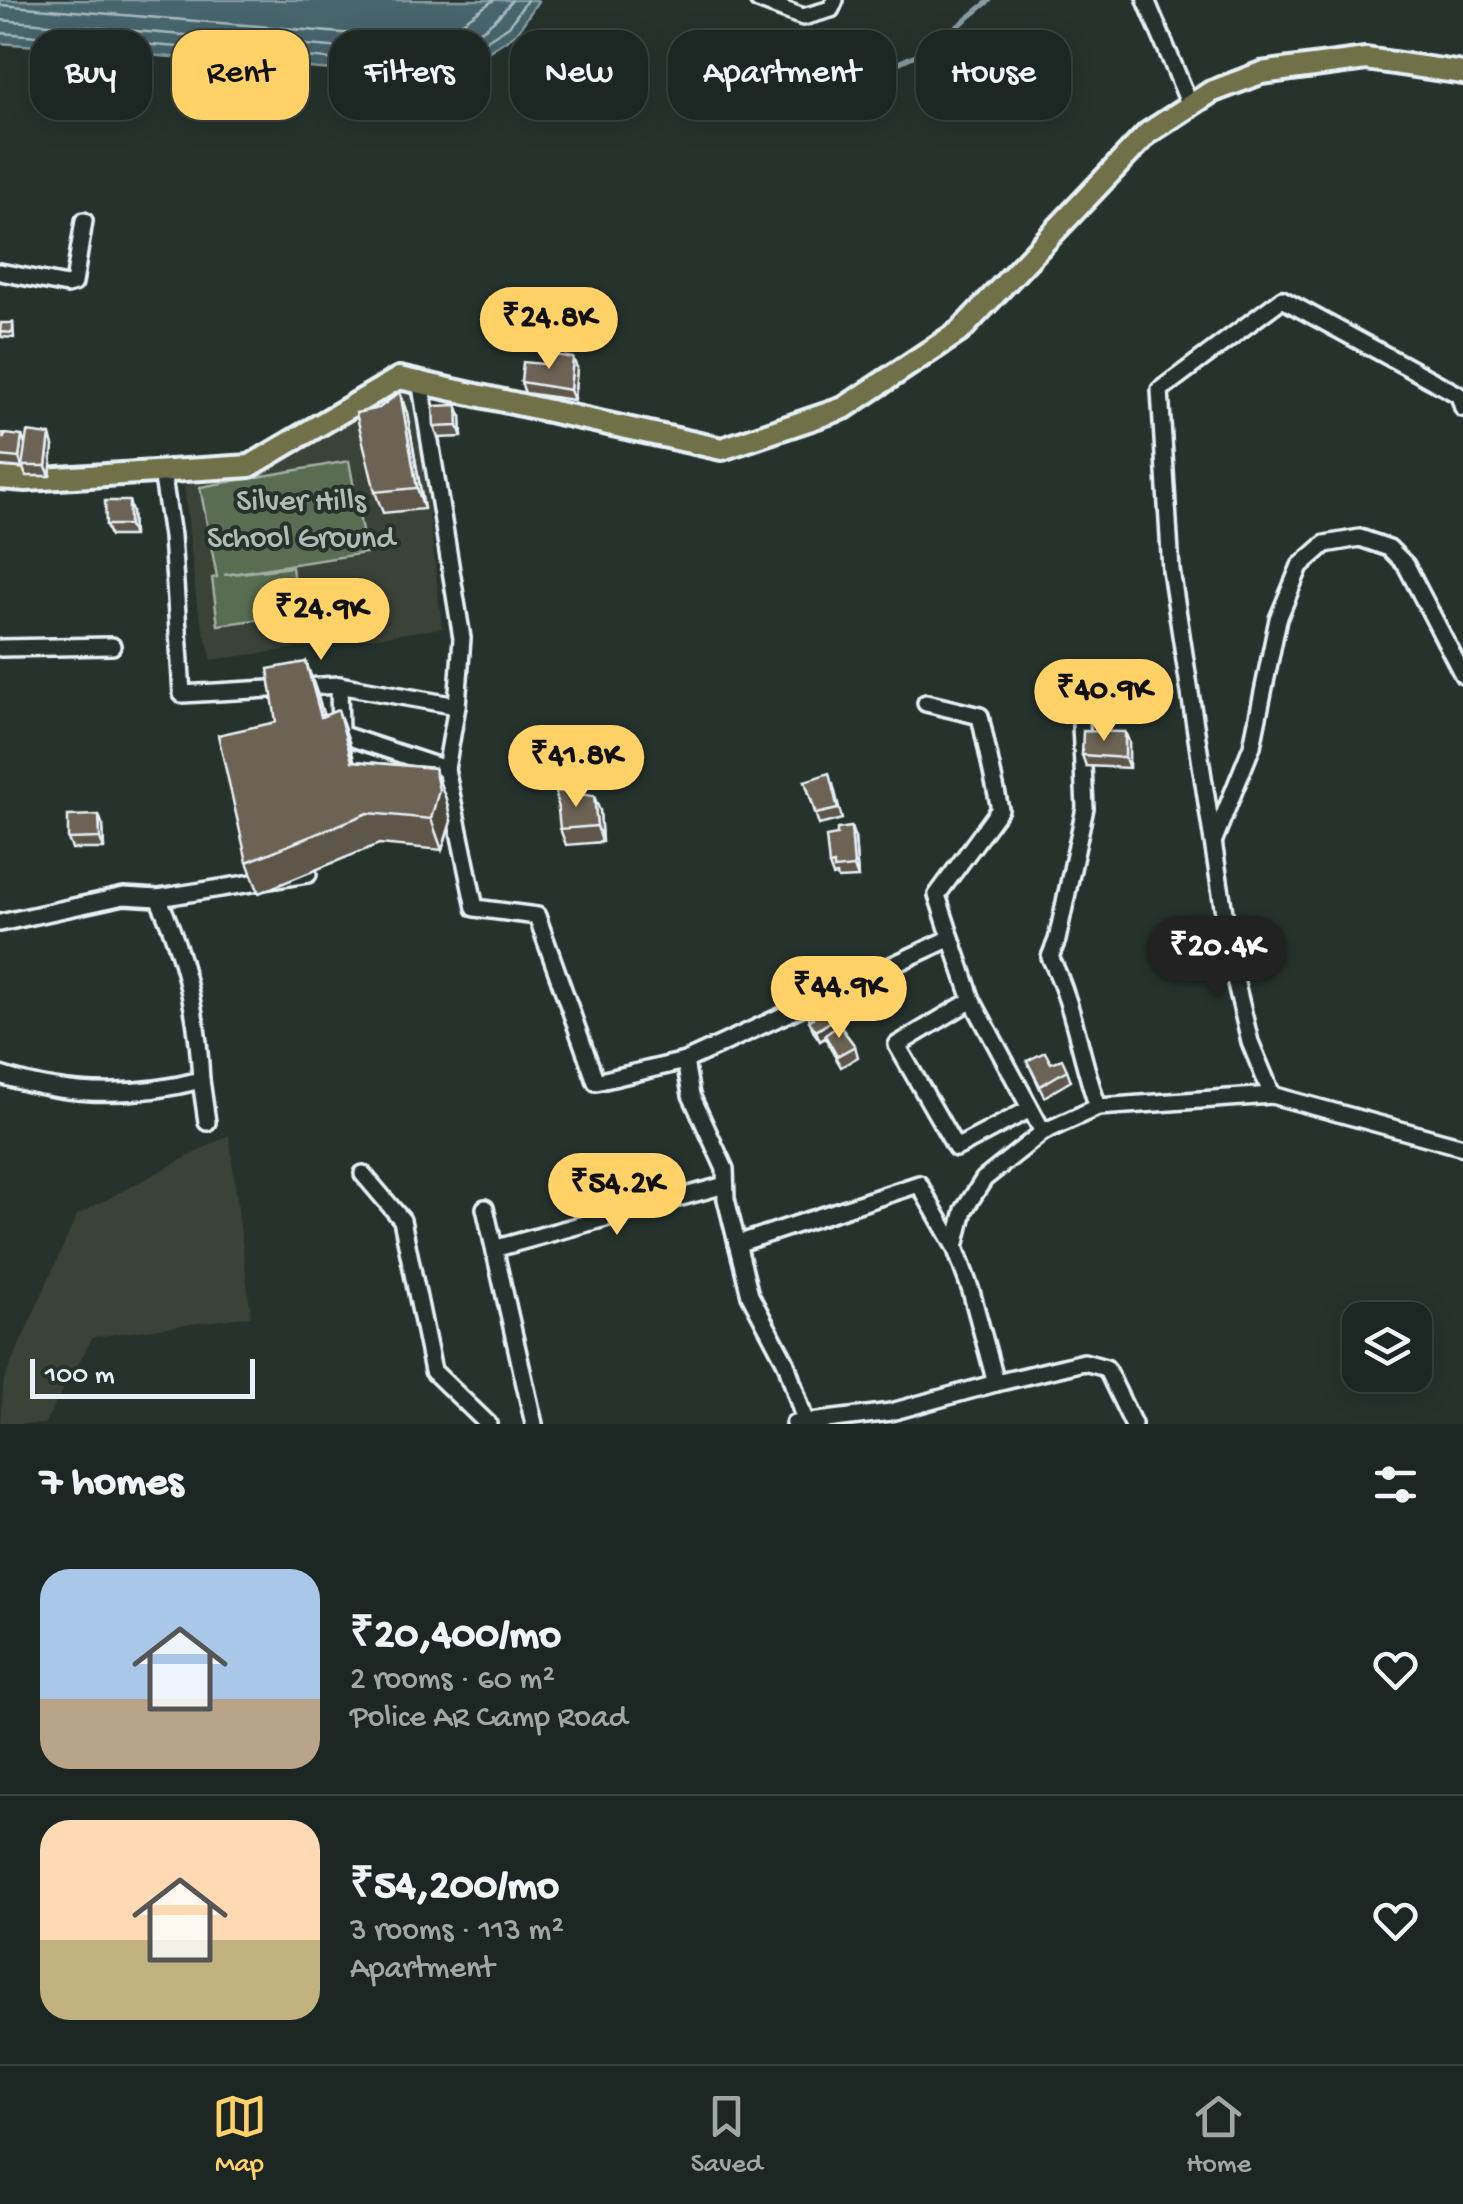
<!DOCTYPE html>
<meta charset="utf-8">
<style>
body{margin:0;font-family:"Gochi Hand",sans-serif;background:#252e2a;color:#f1f3f6;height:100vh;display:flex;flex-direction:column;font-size:38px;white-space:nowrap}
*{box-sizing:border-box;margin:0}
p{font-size:32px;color:#a0a5a5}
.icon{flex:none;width:55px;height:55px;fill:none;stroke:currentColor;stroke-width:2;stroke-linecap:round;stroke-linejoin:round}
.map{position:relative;height:1424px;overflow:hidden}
.drawer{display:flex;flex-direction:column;background:#1c2622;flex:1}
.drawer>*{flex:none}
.hud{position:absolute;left:30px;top:30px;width:1405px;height:90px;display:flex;gap:20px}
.fabs{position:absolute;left:1342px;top:1302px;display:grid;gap:20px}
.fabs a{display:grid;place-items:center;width:90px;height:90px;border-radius:20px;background:#1c2622;box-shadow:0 5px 25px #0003,0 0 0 2px #3a4340;font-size:50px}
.scale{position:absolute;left:30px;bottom:25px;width:225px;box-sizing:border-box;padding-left:10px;border:5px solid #e8f1f8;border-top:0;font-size:28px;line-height:35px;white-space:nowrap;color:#e8f1f8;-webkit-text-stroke:8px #26332d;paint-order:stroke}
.price{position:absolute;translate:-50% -85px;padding:0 22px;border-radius:35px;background:#ffd166;color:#111;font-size:32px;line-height:65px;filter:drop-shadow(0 2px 5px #0008)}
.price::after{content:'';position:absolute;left:50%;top:60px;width:30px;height:22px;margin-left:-15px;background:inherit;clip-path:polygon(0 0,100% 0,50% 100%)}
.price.on{background:#222;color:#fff}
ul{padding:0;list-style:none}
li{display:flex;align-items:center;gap:30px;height:250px;padding:0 40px}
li+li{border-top:2px solid #3a4340}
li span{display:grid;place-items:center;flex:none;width:280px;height:200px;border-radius:30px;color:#555}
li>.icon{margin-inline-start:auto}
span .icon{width:120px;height:120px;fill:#fffc;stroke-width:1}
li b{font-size:42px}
h2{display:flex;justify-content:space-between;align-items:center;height:120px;padding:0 40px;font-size:42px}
.pill{padding:0 35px;border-radius:30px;background:#1c2622;box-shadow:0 5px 25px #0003,0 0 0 2px #3a4340;font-size:35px;line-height:90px}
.pill.on{background:#ffd166;color:#111}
.tabs{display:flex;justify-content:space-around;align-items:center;height:140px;border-top:2px solid #3a4340;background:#1c2622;font-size:28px;color:#a0a5a5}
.tabs a{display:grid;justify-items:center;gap:5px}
.tabs .on{color:#ffd166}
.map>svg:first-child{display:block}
.built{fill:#3b4239}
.green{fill:#596d51;stroke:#a0afa4;stroke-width:2.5}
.water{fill:#47656d;stroke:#879da5;stroke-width:2.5}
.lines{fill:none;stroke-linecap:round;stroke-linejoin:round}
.shore{stroke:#a8b9c0;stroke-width:2.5}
.stream{stroke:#879da5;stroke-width:5}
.minor-casing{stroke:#e8f1f8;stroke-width:22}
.major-casing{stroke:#e8f1f8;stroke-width:28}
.minor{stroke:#26332d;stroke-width:15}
.major{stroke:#70704a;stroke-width:20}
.wall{fill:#5d5648;stroke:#e8f1f8;stroke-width:2.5}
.shaded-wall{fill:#4c463b;stroke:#e8f1f8;stroke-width:2.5}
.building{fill:#6c6454;stroke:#e8f1f8;stroke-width:2.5}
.labels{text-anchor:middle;stroke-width:8;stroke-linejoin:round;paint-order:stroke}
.park-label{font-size:32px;fill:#afbcb5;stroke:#26332d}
</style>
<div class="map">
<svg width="1463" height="1424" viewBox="0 0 1463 1424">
<rect width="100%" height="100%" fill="#26332d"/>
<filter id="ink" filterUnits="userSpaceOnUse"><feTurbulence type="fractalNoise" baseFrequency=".01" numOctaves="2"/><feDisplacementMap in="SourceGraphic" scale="20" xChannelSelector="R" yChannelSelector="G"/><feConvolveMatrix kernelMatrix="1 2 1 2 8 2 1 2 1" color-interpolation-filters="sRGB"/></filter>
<g filter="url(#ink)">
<g class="built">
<path d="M415,387L442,628L212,660L197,605L184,486L268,464Z"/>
<path d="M229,1135L251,1316L93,1337L44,1424H0L4,1380L77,1215Z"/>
</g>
<path class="green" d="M349,461L366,553L224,575L292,567L298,614L218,625L212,578L217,577L200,487Z"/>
<path class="water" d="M0,0H537L538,1L517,33L458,71L432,78L0,43Z"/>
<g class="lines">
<g class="shore">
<path d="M0,5L428,40L444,35L494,0"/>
<path d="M0,20L429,55C460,47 494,27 512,0"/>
<path d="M0,33L431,67L454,61L509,26L527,0"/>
</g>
<path class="stream" d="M852,84L931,48L990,0"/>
<g class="minor-casing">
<g id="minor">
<path d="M758,0L803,17L831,9L835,0"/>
<path d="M1146,0L1190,105"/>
<path d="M0,272L67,285L74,283L84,221"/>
<path d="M420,380L462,638L457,706L446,769L475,908L537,916L596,1082L685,1061L691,1095L725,1169L726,1199L750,1295L786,1363L805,1421"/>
<path d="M162,471L172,536L182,694L339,685L457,706"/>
<path d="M0,648L112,646"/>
<path d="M339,685L340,734L446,769"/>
<path d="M1081,725L1085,808L1057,940L1050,957C1074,1004 1080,1057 1098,1107"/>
<path d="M1214,840L1252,746L1278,619L1300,566L1325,544L1360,538L1389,548L1406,565L1463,675"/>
<path d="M158,898L308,874"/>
<path d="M0,923L124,896L158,898C185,955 198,1017 201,1080C133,1098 68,1097 0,1075"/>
<path d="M951,938L972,1000"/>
<path d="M685,1061L951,938L937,895L1000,809L980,716L926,703"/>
<path d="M201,1080L207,1122"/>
<path d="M1272,1095L1250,1042L1233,971L1171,570L1160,390L1282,299L1459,395L1463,408"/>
<path d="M1030,1109L956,1148L897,1045L972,1000L1043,1132"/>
<path d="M363,1174L402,1220L433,1371L488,1424"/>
<path d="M485,1208L534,1424"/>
<path d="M737,1244L919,1184L955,1247"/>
<path d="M497,1248L725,1185"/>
<path d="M996,1383L1084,1362L1106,1368L1133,1424"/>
<path d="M794,1424L891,1412L996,1383L971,1291L955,1247L964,1210L984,1179L1043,1132L1098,1107L1272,1095L1463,1147"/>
</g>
</g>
<g class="major-casing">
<path id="major" d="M0,478L26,480L250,466L399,378L722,449L844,408L960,331L1148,133L1211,92L1261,73L1366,59L1463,73"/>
</g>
<use href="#minor" class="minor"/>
<use href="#major" class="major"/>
</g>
<g class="wall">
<path d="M13,323L14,338L2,337L0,332Z"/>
<path d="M577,368L574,400L525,393L521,382Z"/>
<path d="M457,405L461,416L462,437L438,438L434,427Z"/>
<path d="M407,413L424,509L383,513L375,492Z"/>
<path d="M0,433L5,436H22L25,446H53L50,476H26L23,468L0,466Z"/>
<path d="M132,511L133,536H110L106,525Z"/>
<path d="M306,662L324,716L338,710L354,761L434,768L446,799L451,821L442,850L379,844L259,893L247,862L276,722Z"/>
<path d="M1125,732L1129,742V768L1086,766L1082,755Z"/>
<path d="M805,781L833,784L842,819L819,825Z"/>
<path d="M600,811L602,842L566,845L560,829Z"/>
<path d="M103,826L104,849H72L68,839Z"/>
<path d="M855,838L858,878L838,879L837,875L833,876L829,865Z"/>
<path d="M806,1008L822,1010L841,1027L855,1046L858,1057L841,1067L829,1046L826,1038L820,1041L813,1031Z"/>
<path d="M1027,1061L1051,1063L1067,1070L1071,1081L1044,1097Z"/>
</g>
<g class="shaded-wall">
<path d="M573,358L577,368L574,400L570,390Z"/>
<path d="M400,392L407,413L424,509L417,488Z"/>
<path d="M457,405L461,416L462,437L458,426Z"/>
<path d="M50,435L53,446L50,476L46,466Z"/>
<path d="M22,436L26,447L23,469L19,458Z"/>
<path d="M129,501L132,511L133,536L129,525Z"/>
<path d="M306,662L317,693L333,748L321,717Z"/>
<path d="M338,710L349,741L363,792L352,761Z"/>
<path d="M1125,732L1129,742V768L1125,758Z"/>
<path d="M434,768L446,799L451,821L442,850L431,819Z"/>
<path d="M594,796L600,811L602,842L597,826Z"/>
<path d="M99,815L103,826L104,849L100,838Z"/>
<path d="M851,827L855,838L858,878L854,867Z"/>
<path d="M837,1017L841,1027L820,1041L816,1031Z"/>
</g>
<g class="building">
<path d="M1,323H13V333L0,332Z"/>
<path d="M544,353L573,358L570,390L521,382L523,362L543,364Z"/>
<path d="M400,392L417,488L375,492L356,413L379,408Z"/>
<path d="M457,405L458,426L434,427L433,406Z"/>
<path d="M27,432L50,435L46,466H22Z"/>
<path d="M0,433L4,434L3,439L6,434L22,436L19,458L0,456Z"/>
<path d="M105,501H129V525H106Z"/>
<path d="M306,662L321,717L338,710L352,761L434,768L439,790L431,819L368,813L247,862L218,735L276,722L268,669Z"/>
<path d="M1083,731L1125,732V758L1082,755Z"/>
<path d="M829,773L838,809L816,814L805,781Z"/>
<path d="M556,791L594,796L597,826L560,829Z"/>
<path d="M99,815L100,838L68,839V816Z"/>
<path d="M851,827L854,867L834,869V864L829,865L826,837L837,835V829Z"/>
<path d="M815,1001L822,1010L828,1005L837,1017L816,1031L809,1021L813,1018L806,1008Z"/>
<path d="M839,1025L855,1046L837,1056L825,1035Z"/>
<path d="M1045,1052L1051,1063L1062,1059L1067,1070L1040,1086L1027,1061Z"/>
</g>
</g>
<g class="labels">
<g class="park-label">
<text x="301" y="509">Silver Hills<tspan x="301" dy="37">School Ground</tspan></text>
</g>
</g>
</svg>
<div class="fabs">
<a><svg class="icon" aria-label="layers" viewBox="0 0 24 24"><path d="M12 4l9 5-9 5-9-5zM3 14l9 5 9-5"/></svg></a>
</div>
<div class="scale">100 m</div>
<b class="price" style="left:549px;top:372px">₹24.8K</b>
<b class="price" style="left:321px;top:663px">₹24.9K</b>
<b class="price" style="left:1104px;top:744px">₹40.9K</b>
<b class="price" style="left:576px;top:810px">₹41.8K</b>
<b class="price on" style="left:1217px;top:1001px">₹20.4K</b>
<b class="price" style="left:839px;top:1041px">₹44.9K</b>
<b class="price" style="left:617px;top:1238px">₹54.2K</b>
<div class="hud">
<a class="pill">Buy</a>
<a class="pill on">Rent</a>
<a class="pill">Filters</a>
<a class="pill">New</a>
<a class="pill">Apartment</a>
<a class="pill">House</a>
</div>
</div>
<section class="drawer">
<h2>7 homes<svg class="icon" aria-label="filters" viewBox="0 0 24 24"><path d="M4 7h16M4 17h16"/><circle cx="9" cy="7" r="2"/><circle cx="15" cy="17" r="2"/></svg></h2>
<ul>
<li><span style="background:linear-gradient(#a9c7e8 65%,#b9a48a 0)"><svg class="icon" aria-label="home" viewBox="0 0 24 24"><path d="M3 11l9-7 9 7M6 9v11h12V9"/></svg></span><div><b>₹20,400/mo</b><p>2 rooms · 60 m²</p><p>Police AR Camp Road</p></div><svg class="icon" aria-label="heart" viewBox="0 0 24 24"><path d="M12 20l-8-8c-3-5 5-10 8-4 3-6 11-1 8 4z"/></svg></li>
<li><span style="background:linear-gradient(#ffd9b3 60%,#c2b280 0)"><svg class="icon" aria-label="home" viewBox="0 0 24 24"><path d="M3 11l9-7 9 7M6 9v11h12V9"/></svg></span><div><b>₹54,200/mo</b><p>3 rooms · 113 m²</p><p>Apartment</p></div><svg class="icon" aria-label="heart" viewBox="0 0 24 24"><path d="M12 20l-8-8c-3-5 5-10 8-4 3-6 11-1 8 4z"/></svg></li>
</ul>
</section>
<nav class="tabs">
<a class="on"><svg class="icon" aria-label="map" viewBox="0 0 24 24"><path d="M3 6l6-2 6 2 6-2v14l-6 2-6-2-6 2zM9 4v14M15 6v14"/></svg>Map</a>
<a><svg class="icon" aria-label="saved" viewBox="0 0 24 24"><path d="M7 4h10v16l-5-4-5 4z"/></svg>Saved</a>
<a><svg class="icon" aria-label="home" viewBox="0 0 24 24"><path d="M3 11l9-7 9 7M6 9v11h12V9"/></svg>Home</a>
</nav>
